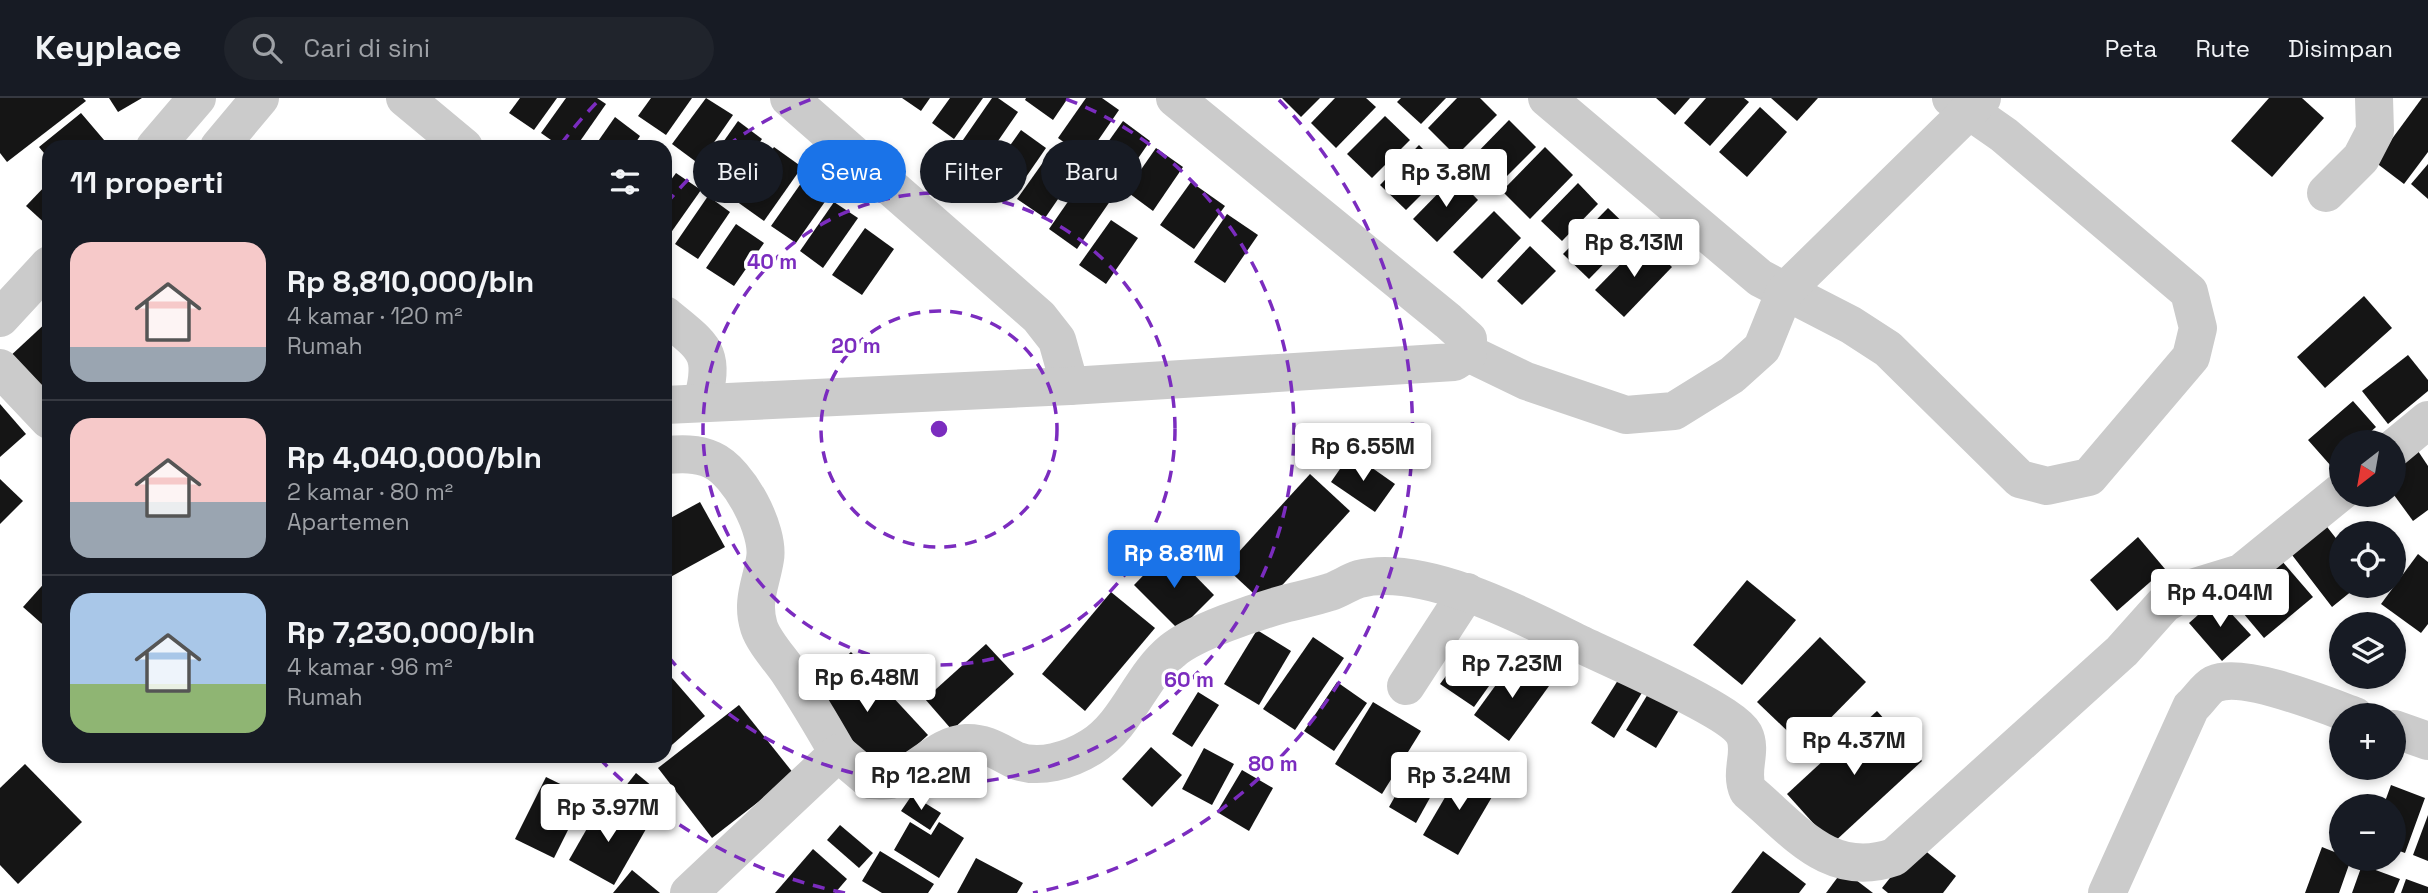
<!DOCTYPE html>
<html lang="id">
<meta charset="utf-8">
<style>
body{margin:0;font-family:"Space Grotesk",sans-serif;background:#20242c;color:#f1f3f6;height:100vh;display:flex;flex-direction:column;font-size:26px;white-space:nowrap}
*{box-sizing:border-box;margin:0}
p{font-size:23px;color:#9ea1a6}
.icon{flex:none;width:38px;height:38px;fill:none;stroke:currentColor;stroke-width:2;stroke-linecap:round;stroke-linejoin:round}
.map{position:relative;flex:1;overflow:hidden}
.drawer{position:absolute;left:42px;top:42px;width:630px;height:623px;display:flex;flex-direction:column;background:#171b24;border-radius:21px;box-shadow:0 4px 10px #0003}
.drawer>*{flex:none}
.top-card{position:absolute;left:693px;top:42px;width:665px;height:63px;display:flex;gap:14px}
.needle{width:46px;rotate:211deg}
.controls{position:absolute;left:2329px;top:332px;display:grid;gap:14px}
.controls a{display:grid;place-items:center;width:77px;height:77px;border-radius:50%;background:#171b24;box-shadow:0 4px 10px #0003;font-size:35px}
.price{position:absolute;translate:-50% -60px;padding:0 16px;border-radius:7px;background:#fff;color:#222;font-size:23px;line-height:46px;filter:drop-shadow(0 2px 4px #0008)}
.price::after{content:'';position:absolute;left:50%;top:42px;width:21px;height:16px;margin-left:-10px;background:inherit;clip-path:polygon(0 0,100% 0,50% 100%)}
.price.current{background:#1a73e8;color:#fff}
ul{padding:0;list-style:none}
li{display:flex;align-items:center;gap:21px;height:175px;padding:0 28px}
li+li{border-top:2px solid #363941}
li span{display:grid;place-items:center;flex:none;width:196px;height:140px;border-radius:21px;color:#555}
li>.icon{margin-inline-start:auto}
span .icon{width:84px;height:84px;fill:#fffc;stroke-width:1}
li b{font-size:30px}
h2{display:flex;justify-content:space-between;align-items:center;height:84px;padding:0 28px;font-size:30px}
.tag{padding:0 24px;border-radius:32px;background:#171b24;box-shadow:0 4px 10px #0003;font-size:24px;line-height:63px}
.tag.current{background:#1a73e8;color:#fff}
header{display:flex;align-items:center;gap:42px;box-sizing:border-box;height:98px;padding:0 35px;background:#171b24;border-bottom:2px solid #363941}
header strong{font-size:33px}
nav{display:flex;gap:38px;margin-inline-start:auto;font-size:24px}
.search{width:490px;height:63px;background:#20242c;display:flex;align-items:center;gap:18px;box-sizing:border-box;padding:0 24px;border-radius:38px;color:#9ea1a6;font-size:26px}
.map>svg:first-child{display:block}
.building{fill:#151515}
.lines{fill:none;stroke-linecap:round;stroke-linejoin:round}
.street{stroke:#cbcbcb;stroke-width:38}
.ring{fill:none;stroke:#7b2cbf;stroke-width:3.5;stroke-dasharray:12 9}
.centre{fill:#7b2cbf;stroke:#fff;stroke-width:3.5}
.ring-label{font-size:21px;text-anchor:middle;font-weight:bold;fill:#7b2cbf;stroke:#fff;stroke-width:7;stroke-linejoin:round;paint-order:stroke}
</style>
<header>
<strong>Keyplace</strong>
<div class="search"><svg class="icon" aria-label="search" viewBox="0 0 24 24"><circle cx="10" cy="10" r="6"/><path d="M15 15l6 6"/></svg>Cari di sini</div>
<nav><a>Peta</a><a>Rute</a><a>Disimpan</a></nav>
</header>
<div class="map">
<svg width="2428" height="795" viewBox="0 0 2428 795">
<rect width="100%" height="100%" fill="#fff"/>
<g class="building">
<path d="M0,0H83L86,3L7,64L0,55Z"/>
<path d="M109,0H142L118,14Z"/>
<path d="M520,0H557L534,32L509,15Z"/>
<path d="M566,0H597L606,6L576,49H561L541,35Z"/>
<path d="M651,0H692L666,37L638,18Z"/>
<path d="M706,0L733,17L699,66L672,46Z"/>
<path d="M902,0H930L921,13Z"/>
<path d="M950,0H983L954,41L932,25Z"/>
<path d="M992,0H998L1018,14L980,69L956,52Z"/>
<path d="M1026,0H1068L1053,22L1025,2Z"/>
<path d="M1086,0H1102L1119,12L1086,60L1058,40Z"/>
<path d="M1282,0H1320L1301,19Z"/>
<path d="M1335,0H1366L1376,9L1336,50L1311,25Z"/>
<path d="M1401,0H1446L1421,26L1397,4Z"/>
<path d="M1457,0H1480L1497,17L1456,58L1428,30Z"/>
<path d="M1656,0H1690L1675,17Z"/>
<path d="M1706,0H1744L1749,4L1710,48L1684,25Z"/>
<path d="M1771,0H1818L1797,23Z"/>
<path d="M2269,0H2302L2324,20L2272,79L2231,43Z"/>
<path d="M2422,0H2428V54L2404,86L2375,64Z"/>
<path d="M1760,9L1787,34L1747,79L1719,54Z"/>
<path d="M81,15L110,49H49V61L39,49Z"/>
<path d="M1385,18L1410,42L1372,80L1347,56Z"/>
<path d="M615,19L640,38L633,49H594Z"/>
<path d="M1509,22L1536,49L1495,90L1468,64Z"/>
<path d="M738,23L762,41L727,91L702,74Z"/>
<path d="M1123,23L1150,43L1119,88L1091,68Z"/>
<path d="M1021,32L1046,50L1015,95L989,77Z"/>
<path d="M1419,47L1445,73L1406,112L1380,87Z"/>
<path d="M774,49L802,69L764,123L736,103Z"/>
<path d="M1545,49L1573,77L1530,121L1502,93Z"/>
<path d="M1156,50L1183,69L1153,113L1126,93Z"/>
<path d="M1049,56L1076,75L1045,120L1017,101Z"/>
<path d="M2428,66V101L2411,86Z"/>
<path d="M676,75L701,92L670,136L665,133V90Z"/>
<path d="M1455,78L1478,102L1437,144L1413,121Z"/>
<path d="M1085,79L1113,99L1077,151L1049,131Z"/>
<path d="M804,81L829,98L796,145L771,128Z"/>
<path d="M1191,84L1225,108L1194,151L1160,127Z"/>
<path d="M48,85L49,86V129L26,108Z"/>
<path d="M1578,85L1598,106L1562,143L1541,123Z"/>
<path d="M708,98L730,114L698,161L675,146Z"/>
<path d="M834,104L858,120L823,170L800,153Z"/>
<path d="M1608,110L1634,135L1589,181L1563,156Z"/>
<path d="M1494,113L1521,140L1482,181L1453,154Z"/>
<path d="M1227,116L1258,137L1225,185L1194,164Z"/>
<path d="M1111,122L1138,140L1106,186L1079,167Z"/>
<path d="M736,126L764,145L734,188L706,170Z"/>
<path d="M865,130L894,151L862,197L832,177Z"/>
<path d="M1644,142L1672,169L1624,219L1595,192Z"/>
<path d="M1530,148L1556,173L1522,207L1497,183Z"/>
<path d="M2364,198L2392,230L2325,290L2297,259Z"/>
<path d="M49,222V305L7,261Z"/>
<path d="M2408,257L2428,282V293L2388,326L2362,293Z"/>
<path d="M2353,303L2376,329L2358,345H2342V359L2331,368L2308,342Z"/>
<path d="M0,306L26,336L0,359Z"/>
<path d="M2418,353L2428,368V412L2413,423L2394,397V370Z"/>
<path d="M1351,355L1395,386L1375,414L1331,384Z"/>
<path d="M1310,376L1350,413L1265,506L1225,469Z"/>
<path d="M0,381L23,403L0,426Z"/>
<path d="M700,404L725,449L665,482V423Z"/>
<path d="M2324,425L2342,448V488H2358L2332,509L2289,453Z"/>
<path d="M2138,439L2165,471L2117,513L2090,482Z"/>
<path d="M1169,451L1214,497L1179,532L1134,487Z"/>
<path d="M2418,456L2428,464V526L2421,535L2381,506Z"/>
<path d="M2281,462L2313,499L2264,540L2233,503Z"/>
<path d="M49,480V532L23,509Z"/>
<path d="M1747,482L1796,522L1742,587L1693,547Z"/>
<path d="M1111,494L1155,530L1085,613L1042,576Z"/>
<path d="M2217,500L2251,537L2222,563L2189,525Z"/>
<path d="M1257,532L1291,553L1259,607L1224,586Z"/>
<path d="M1313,539L1344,560L1295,632L1263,611Z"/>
<path d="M1820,539L1866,584L1803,648L1757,604Z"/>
<path d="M1471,544L1504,567L1474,609L1440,586Z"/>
<path d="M986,546L1014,576L952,632L925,601Z"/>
<path d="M851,554L928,637L882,679L806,595Z"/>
<path d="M1514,562L1549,588L1509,643L1474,617Z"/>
<path d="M1625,571L1648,585L1614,640L1591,625Z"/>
<path d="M666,573L705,618L665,653V574Z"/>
<path d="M1337,584L1367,605L1334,653L1304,633Z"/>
<path d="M1651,591L1681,609L1656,650L1626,632Z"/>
<path d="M1198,594L1219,607L1192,649L1172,636Z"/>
<path d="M1373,604L1421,633L1382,696L1335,666Z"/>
<path d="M739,607L794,676L712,740L658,670Z"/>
<path d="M1877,613L1922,663L1832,746L1787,696Z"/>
<path d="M1151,649L1182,677L1152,709L1122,681Z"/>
<path d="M1204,650L1234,666L1212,707L1182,691Z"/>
<path d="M1420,654L1447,669L1416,725L1389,709Z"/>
<path d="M25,666L82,724L18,786L0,767V690Z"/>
<path d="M1242,672L1273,690L1249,733L1217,714Z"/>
<path d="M1461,672L1496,692L1458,757L1423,737Z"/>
<path d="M636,675L658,693L638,716L617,699Z"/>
<path d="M546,679L585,698L554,760L515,741Z"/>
<path d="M2391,687L2425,700L2405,755L2394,751V709H2383Z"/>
<path d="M912,697L941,715L930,732L901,713Z"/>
<path d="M601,706L646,731L614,787L569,762Z"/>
<path d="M2428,717V763L2413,757Z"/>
<path d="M910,724L931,737L939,724L964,740L939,780L894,752Z"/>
<path d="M840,727L873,755L859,770L827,742Z"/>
<path d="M1917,746L1956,778L1943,795H1888L1882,790Z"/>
<path d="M2322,749L2342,757V761H2351L2339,795H2305Z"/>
<path d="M813,751L847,781L835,795H775Z"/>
<path d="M880,753L934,786L928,795H882L862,783Z"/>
<path d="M1763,753L1806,786L1799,795H1731Z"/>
<path d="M976,760L1023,785L1017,795H957Z"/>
<path d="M2362,767L2400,781L2394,795H2352Z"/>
<path d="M632,772L660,795H613Z"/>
<path d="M1843,772L1873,795H1826Z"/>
<path d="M2406,781L2428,789V795H2401Z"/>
</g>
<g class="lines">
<g class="street">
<path d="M405,0L464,49"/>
<path d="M789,0L1039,219L1057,242L1070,288"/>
<path d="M1547,0L1760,180L1851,227L1888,251L2020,381L2047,388L2089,379L2191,259L2198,230L2189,194L2004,37L1951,0"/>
<path d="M155,49L197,0"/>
<path d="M219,49L260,0"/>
<path d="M2326,95L2361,60L2375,33L2374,0"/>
<path d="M665,217C704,250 716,252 702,305"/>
<path d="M0,220L49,167"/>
<path d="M1468,255L1526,283L1626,317L1674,313L1732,277L1762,250L1785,193L1982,0"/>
<path d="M0,270L49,322"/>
<path d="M665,307L1070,288L1454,264L1468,255V241L1448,223L1175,0"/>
<path d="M2394,350L2428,322"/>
<path d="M665,357C681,356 697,355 712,362C739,374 770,433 765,461C761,486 751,503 759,529C764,544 779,560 788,573C806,600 822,627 838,655"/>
<path d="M1406,588L1467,494"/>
<path d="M2394,631L2428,643"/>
<path d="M689,795L838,655L870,682C876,682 884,683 891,682C919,676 936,647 966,645C985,644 999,654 1015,662C1039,672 1070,662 1091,649C1128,626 1139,580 1172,553C1194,534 1255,514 1284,506C1299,502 1315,499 1330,494C1340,491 1349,484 1359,481C1422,465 1522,517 1578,545C1609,560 1731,612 1744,636C1753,654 1739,673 1748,693C1794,731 1829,782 1894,759L2122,553L2164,506L2192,490L2241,475L2342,393"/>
<path d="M2107,795L2191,609C2198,603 2206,590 2214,586C2243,573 2325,607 2355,618"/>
</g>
</g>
<g class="ring">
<circle cx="939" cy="331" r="118"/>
<circle cx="939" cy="331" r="236"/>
<path d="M666 106A354 354 0 0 1 812 1M1066 1A354 354 0 1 1 666 556"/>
<path d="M845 795A473 473 0 0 1 599 660M561 46A473 473 0 0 1 599 2M1279 2A473 473 0 0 1 1033 795"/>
</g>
<circle cx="939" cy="331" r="10" class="centre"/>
<g class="ring-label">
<text x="772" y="171">40 m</text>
<text x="856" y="255">20 m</text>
<text x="1189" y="589">60 m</text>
<text x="1273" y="673">80 m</text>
</g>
</svg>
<div class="controls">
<a><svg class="needle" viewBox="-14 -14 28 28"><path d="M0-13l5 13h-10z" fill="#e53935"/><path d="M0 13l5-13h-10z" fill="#9ea1a6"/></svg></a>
<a><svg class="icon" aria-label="locate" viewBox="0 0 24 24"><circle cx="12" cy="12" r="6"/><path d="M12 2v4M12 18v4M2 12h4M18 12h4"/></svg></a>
<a><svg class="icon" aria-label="layers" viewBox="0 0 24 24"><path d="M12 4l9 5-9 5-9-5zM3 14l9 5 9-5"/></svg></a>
<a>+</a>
<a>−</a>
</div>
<b class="price" style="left:1446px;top:111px">Rp 3.8M</b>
<b class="price" style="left:1634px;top:181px">Rp 8.13M</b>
<b class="price" style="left:1363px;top:385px">Rp 6.55M</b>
<b class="price current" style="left:1174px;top:492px">Rp 8.81M</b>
<b class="price" style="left:2220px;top:531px">Rp 4.04M</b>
<b class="price" style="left:1512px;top:602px">Rp 7.23M</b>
<b class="price" style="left:867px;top:616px">Rp 6.48M</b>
<b class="price" style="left:1854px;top:679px">Rp 4.37M</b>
<b class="price" style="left:921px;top:714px">Rp 12.2M</b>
<b class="price" style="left:1459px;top:714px">Rp 3.24M</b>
<b class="price" style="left:608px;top:746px">Rp 3.97M</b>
<div class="top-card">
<a class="tag">Beli</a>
<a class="tag current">Sewa</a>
<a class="tag">Filter</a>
<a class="tag">Baru</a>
</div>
<section class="drawer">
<h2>11 properti<svg class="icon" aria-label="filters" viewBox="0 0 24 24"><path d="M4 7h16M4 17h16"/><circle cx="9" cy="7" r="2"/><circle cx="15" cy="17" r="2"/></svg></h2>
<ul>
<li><span style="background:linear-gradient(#f6c9c9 75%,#9aa5b1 0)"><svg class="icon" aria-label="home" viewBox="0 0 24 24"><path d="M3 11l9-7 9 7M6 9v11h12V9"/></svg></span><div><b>Rp 8,810,000/bln</b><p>4 kamar · 120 m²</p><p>Rumah</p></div></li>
<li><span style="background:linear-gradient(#f6c9c9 60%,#9aa5b1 0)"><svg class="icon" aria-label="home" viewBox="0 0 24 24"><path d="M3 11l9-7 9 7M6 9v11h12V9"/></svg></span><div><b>Rp 4,040,000/bln</b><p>2 kamar · 80 m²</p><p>Apartemen</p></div></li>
<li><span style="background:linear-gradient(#a9c7e8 65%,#8fb573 0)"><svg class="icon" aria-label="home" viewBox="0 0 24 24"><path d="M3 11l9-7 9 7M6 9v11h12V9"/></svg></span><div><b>Rp 7,230,000/bln</b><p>4 kamar · 96 m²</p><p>Rumah</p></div></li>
</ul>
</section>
</div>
